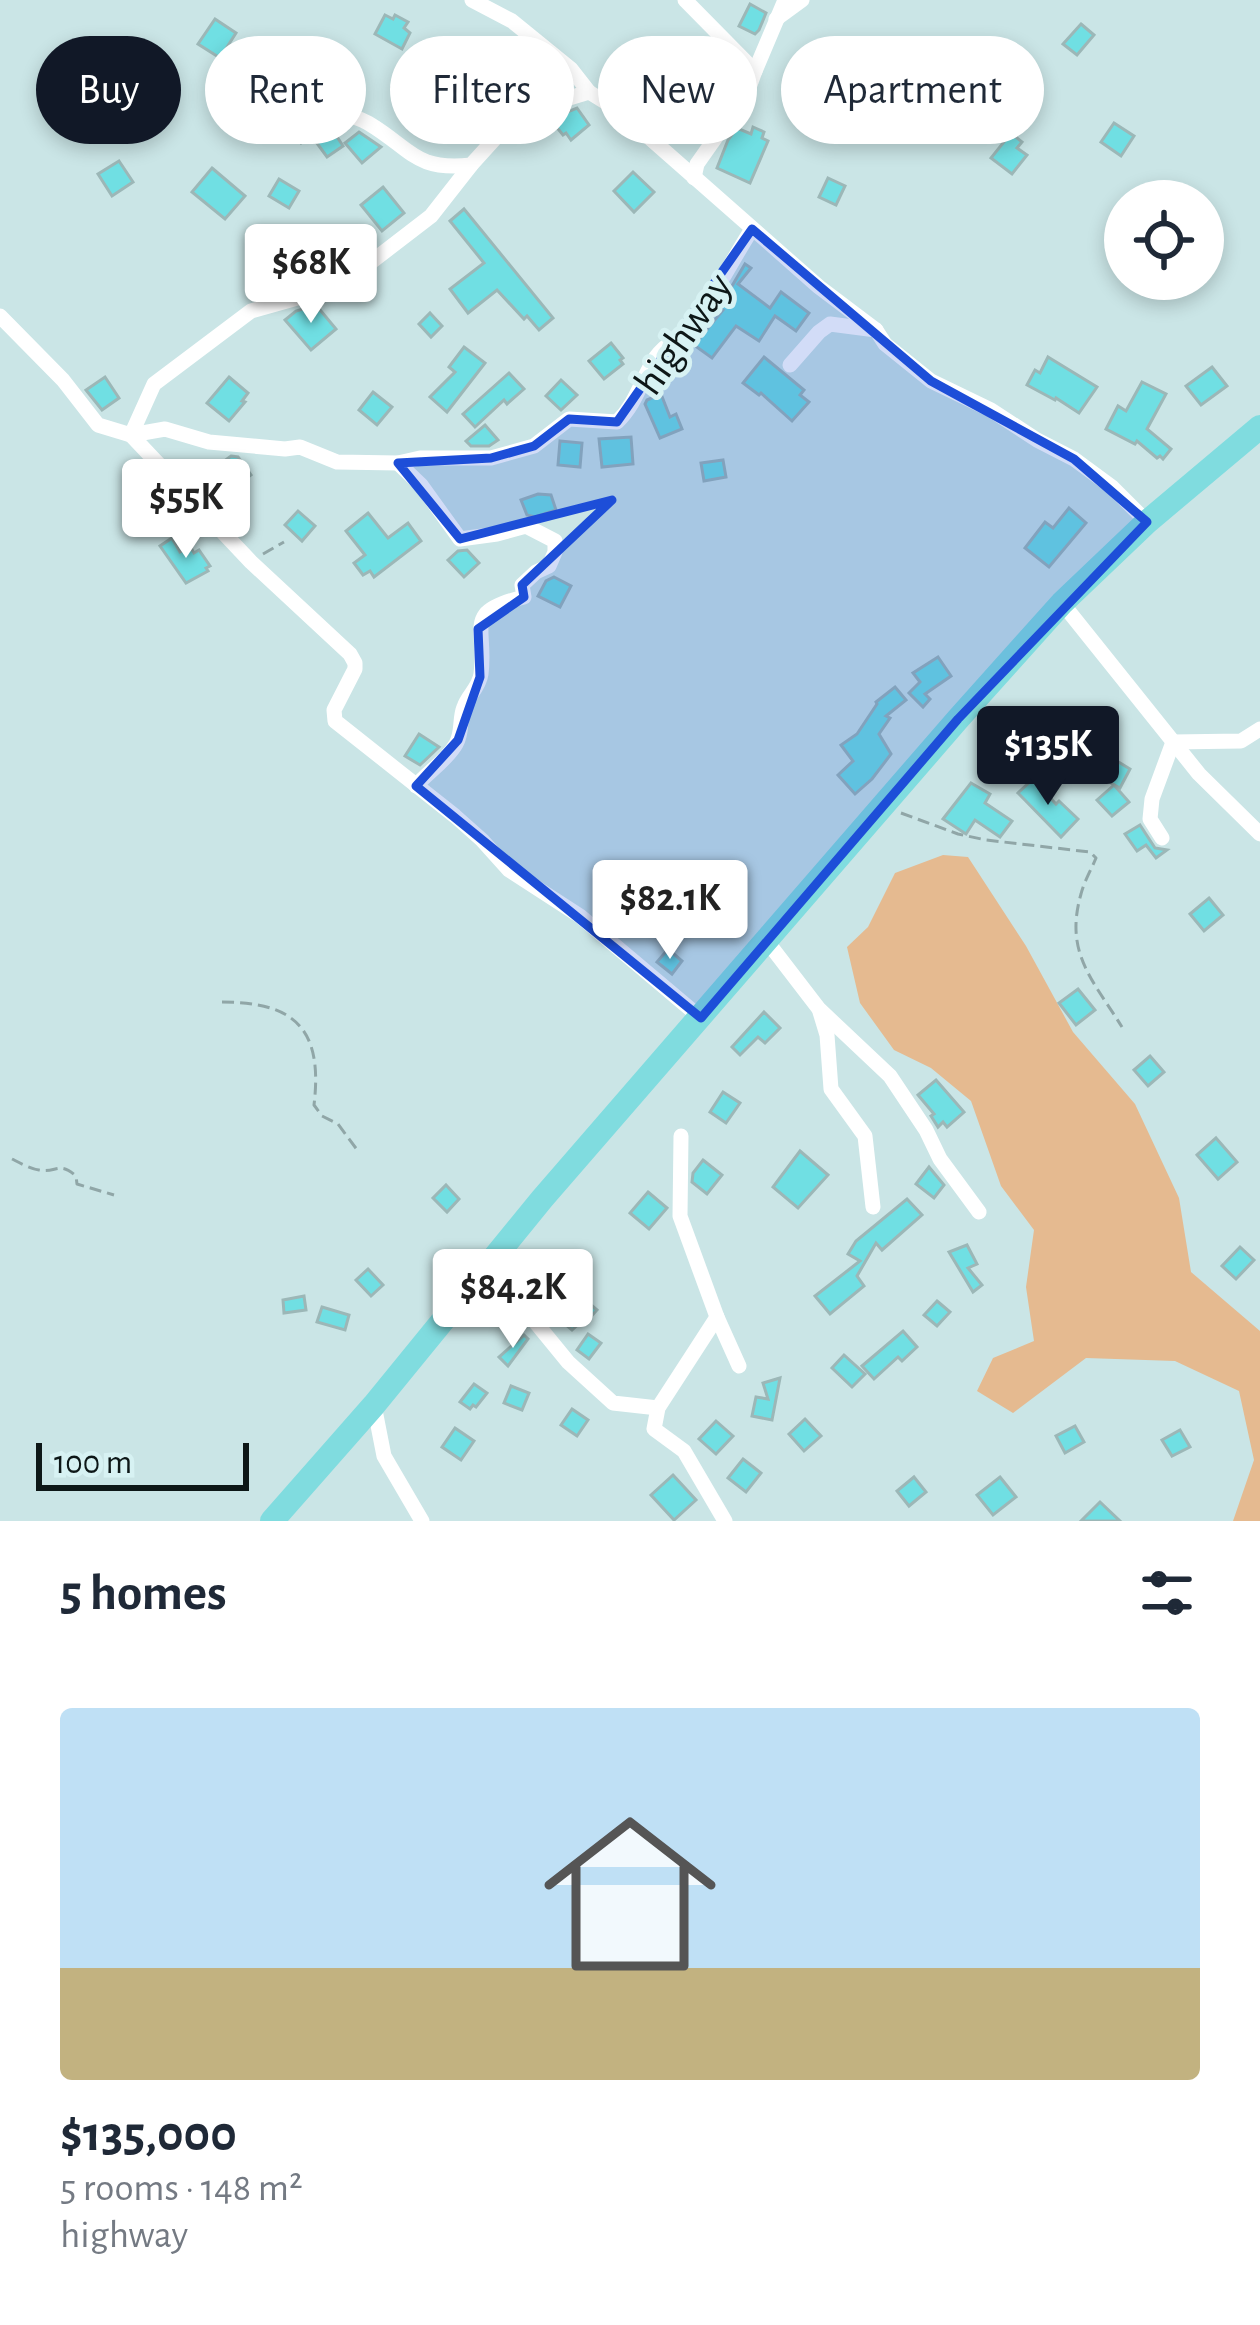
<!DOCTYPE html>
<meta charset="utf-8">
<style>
body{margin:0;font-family:"Alegreya Sans",sans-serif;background:#f2f2f3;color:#1f2937;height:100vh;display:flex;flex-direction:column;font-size:45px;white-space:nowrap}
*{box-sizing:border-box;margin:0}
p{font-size:39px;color:#747a83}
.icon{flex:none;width:66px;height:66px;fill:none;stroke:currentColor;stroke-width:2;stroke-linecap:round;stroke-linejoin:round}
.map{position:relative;height:1521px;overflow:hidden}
.side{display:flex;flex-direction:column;background:#fff;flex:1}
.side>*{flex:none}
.banner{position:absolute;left:36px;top:36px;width:1188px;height:108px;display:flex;gap:24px}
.buttons{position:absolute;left:1104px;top:180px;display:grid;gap:24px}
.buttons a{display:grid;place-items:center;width:120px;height:120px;border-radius:50%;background:#fff;box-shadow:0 6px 18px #0003;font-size:60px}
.scale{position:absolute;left:36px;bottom:30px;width:213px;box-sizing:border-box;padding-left:12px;border:6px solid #0d1717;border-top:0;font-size:33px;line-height:42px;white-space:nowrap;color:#0d1717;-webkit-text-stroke:9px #d7f2f3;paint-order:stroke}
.price{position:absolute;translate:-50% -102px;padding:0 27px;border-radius:12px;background:#fff;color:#222;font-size:39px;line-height:78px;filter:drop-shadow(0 3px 6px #0008)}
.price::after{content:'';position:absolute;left:50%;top:72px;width:36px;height:27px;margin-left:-18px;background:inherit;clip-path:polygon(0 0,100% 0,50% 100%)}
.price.current{background:#111827;color:#fff}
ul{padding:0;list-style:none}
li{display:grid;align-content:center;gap:24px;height:636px;padding:0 60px}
li span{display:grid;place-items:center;height:372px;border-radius:12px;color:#555}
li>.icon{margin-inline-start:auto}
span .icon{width:216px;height:216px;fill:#fffc;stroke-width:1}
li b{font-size:51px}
h2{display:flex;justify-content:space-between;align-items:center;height:144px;padding:0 60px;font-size:51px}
.chip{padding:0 42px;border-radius:54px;background:#fff;box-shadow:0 6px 18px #0003;font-size:42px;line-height:108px}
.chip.current{background:#111827;color:#fff}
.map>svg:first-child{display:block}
.green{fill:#e5ba90}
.building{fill:#70dfe3;stroke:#9cb7b7;stroke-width:3}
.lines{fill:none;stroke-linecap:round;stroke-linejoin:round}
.path{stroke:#90a6a7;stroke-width:3;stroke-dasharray:12 6;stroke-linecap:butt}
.street{stroke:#fff;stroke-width:15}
.primary{stroke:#80dcdf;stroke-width:24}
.marked{fill:#1d4ed8;fill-opacity:0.2;stroke:#1d4ed8;stroke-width:9;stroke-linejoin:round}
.labels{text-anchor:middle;stroke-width:10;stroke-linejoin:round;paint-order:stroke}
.street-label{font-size:42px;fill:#0d1717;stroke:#d7f2f3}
</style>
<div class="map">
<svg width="1260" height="1521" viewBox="0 0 1260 1521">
<rect width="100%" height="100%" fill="#cae5e6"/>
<path class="green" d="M943,855L968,857L1026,946L1073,1032L1135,1104L1179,1198L1191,1272L1260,1331V1521H1233L1254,1460L1239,1391L1175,1361L1086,1358L1013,1413L977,1391L993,1358L1034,1341L1026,1287L1034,1230L1001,1186L971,1101L931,1068L894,1050L860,1003L847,947L868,927L895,873Z"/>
<g class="building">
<path d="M750,4L766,13L759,30L755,34L739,26Z"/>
<path d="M385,15L393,19L395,15L408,22L404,28L410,33L402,49L375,34Z"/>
<path d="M215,19L236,33L220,58L198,44Z"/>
<path d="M1081,24L1094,35L1077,55L1063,44Z"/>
<path d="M277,56L289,73L267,89L255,73Z"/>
<path d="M402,64L432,76L423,99L392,87Z"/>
<path d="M300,103L327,136L334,132L343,146L327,157L311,135L301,143L287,127L299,118L293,109Z"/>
<path d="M577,108L589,125L571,140L566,133L563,135L550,119Z"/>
<path d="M1114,123L1134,136L1121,156L1101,142Z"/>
<path d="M753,127L764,132L762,138L768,141L750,183L717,168L728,140L737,128L751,134Z"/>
<path d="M359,132L381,147L362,163L345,143Z"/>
<path d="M1011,133L1022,142L1017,148L1027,155L1012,174L991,158Z"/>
<path d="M119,161L133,182L112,196L98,174Z"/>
<path d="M212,168L245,196L225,219L192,192Z"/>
<path d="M633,172L654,192L634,212L614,191Z"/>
<path d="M828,178L845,186L836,205L819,197Z"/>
<path d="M279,179L299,191L289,208L269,196Z"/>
<path d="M383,187L404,213L382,231L361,205Z"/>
<path d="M464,209L553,318L539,330L527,316L524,319L497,290L468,313L450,289L484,263L450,221Z"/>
<path d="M745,264L751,268L738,284L770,308L781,292L809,313L796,331L775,316L759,341L736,326L712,358L694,345L723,310L719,308Z"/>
<path d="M316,305L336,329L311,350L285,320L296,311Z"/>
<path d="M430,313L442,326L431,337L419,324Z"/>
<path d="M611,343L623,358L620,360L623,364L604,379L589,361Z"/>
<path d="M464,347L485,363L447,412L430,397L455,372L449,367Z"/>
<path d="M764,357L804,390L800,395L809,402L792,421L761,393L759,395L743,383Z"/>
<path d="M1048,357L1097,387L1079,413L1056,398L1055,400L1027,385L1035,370L1040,373Z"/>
<path d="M1212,367L1227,386L1201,405L1186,386Z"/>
<path d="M509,373L524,389L507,404L504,400L475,427L463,414Z"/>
<path d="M105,377L119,398L102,410L86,390Z"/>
<path d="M229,377L248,393L242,401L245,402L229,421L207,403Z"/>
<path d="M561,380L577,395L561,410L546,396Z"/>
<path d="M1142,382L1166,394L1147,429L1171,449L1163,459L1160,456L1157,458L1137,441L1135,444L1106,429L1118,406L1126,411Z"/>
<path d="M373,392L392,407L377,425L359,410Z"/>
<path d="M661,394L670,417L676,414L682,429L660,438L645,404L647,400Z"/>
<path d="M485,425L498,440L489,446H471L466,441Z"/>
<path d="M631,437L633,464L602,467L599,439Z"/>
<path d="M560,441L582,443L580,467L558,465Z"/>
<path d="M231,456L238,457L251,475L221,497L205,475Z"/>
<path d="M723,460L726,477L704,481L701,463Z"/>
<path d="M538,494L551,495L556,510L535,517L527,515L521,500Z"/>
<path d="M1069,508L1086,523L1049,567L1025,548L1045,522L1053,528Z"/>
<path d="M298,511L315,526L302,541L285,525Z"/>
<path d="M368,513L388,538L408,523L421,541L374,577L370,571L363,575L354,563L365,555L346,531Z"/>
<path d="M172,538L180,552L190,546L194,553L199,550L210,566L206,568L208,571L186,583L160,546Z"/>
<path d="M467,550L479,563L464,577L448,560L458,551Z"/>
<path d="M554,577L571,586L560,607L538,596L546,581Z"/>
<path d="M938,657L951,676L925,694L930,699L923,707L909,693L920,682L913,673Z"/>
<path d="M895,687L906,700L886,716L890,718L879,734L891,754L872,779L855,794L838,775L853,761L841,745L857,734L877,704L876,702Z"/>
<path d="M419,734L439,747L420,765L405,756Z"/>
<path d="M1077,750L1107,767L1112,758L1130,769L1120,788L1089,771L1085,777L1068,768Z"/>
<path d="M1033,779L1056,804L1059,801L1078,819L1061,837L1018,793Z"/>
<path d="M971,783L990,794L985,803L1012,821L1000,837L975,820L966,834L943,819Z"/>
<path d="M1114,785L1129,802L1112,816L1097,800Z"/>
<path d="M1140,825L1155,848L1167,850L1156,858L1146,845L1137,851L1125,834Z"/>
<path d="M1209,898L1223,915L1204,931L1190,914Z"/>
<path d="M668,949L682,961L672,974L657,962Z"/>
<path d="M1078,989L1095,1010L1076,1025L1059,1003Z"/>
<path d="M764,1012L780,1028L765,1043L758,1037L740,1055L732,1047Z"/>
<path d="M1150,1056L1164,1072L1148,1086L1134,1070Z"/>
<path d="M936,1080L964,1112L947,1127L943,1122L938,1127L931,1116L934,1114L918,1095Z"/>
<path d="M723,1092L740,1103L726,1123L710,1112Z"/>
<path d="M1216,1138L1237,1162L1218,1179L1197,1155Z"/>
<path d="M800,1151L828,1175L798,1208L773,1187Z"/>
<path d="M703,1160L722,1175L707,1194L692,1182L693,1173Z"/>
<path d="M929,1167L944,1185L934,1198L916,1184Z"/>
<path d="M446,1185L459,1199L447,1212L433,1198Z"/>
<path d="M648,1192L667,1208L649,1229L630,1213Z"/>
<path d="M907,1199L922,1215L882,1250L876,1243L857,1276L864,1286L830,1314L815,1296L860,1261L848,1254L856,1241Z"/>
<path d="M967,1245L977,1264L968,1268L982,1285L973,1292L949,1252Z"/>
<path d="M1240,1247L1254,1260L1236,1279L1222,1266Z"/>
<path d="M368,1269L383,1285L371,1296L356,1280Z"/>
<path d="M564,1282L597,1310L586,1322L583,1320L572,1330L544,1306Z"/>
<path d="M304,1296L306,1310L284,1313L283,1300Z"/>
<path d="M937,1301L950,1312L937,1326L924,1315Z"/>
<path d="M322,1307L349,1315L345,1330L317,1322Z"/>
<path d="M903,1331L917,1347L902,1361L898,1357L874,1379L862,1366Z"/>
<path d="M588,1334L601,1343L589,1359L577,1350Z"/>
<path d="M524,1335L528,1339L508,1366L499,1357Z"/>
<path d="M844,1355L865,1374L852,1387L832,1368Z"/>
<path d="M780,1378L772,1420L752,1416L756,1397L768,1399L763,1383Z"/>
<path d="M474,1384L487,1393L476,1407L473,1405L470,1409L460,1402Z"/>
<path d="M511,1386L529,1393L522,1410L504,1403Z"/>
<path d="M572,1409L588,1420L577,1436L561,1425Z"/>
<path d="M805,1419L821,1436L804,1451L789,1434Z"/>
<path d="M716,1421L733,1436L716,1454L699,1439Z"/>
<path d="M1075,1426L1084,1442L1065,1453L1056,1436Z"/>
<path d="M455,1428L474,1441L461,1460L442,1447Z"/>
<path d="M1180,1430L1190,1447L1172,1456L1162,1440Z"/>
<path d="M743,1459L761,1473L746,1492L728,1478Z"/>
<path d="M673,1475L696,1500L674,1520L651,1495Z"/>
<path d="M914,1477L926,1492L909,1506L897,1491Z"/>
<path d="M1000,1477L1016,1497L993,1515L977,1495Z"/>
<path d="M1100,1502L1120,1521H1081Z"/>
</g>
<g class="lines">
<g class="path">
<path d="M421,42C455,71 475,89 479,136"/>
<path d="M263,554L284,542"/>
<path d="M901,813L958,834L986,840L1090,852L1096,858C1091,870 1084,882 1081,894C1064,953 1093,980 1122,1027"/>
<path d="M222,1002C296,1002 323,1030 314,1105L322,1116L338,1124L358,1151"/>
<path d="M12,1159C20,1163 31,1169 39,1170C57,1173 59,1161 76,1176L77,1184L114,1195"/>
</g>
<g class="street">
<path d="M472,0L512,21L571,69L589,92L618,110L819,287L876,330"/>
<path d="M685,0L755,71L747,93L697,164L694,178"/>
<path d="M776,19L802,0"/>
<path d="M755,71L785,0"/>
<path d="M314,105C331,111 353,114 368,123C412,149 414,171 471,165L500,133L556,102L589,92"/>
<path d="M471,165L431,216L340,286L251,311L154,384L131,435L251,562L350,654L355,663V669L334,710L335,721L455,816L482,840L509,870L580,916L701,1018"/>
<path d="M0,316L63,380L98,425L131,435L165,429L209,442L285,449L300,447L337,462L398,463L420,458H491L534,446L569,419L617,422C637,403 641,379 656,357C667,341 685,336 697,319C717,290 733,259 752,229"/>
<path d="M790,365L819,332L830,324L876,330L885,344L931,381L991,410L1037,440L1074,459L1112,487L1147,522"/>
<path d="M398,463L421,485L460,539L497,534L526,526L555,541V552L549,566L536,572L522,585L524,597C462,612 487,626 481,674C479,688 468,695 464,707C459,719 463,732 456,744C447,760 428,772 416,786"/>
<path d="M1062,603L1199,774L1260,834"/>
<path d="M1162,838L1150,819L1152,799L1173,742L1241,741L1260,729"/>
<path d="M766,940L819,1009L890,1076L926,1130L940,1159L979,1212"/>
<path d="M820,1012L827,1035L831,1089L865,1136L873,1207"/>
<path d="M681,1136L680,1216L717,1317L739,1366"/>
<path d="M476,1278L523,1307L568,1362L613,1403L658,1408"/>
<path d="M717,1317L658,1408L654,1429L684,1451L725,1521"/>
<path d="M374,1405L384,1456L422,1521"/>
</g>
<path class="primary" d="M272,1521L374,1405L542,1199L958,719L1062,603L1147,522L1260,427"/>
</g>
<path class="marked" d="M752,229L931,381L1074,459L1147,522L958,719L701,1018L416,786L458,740L480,677L478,629L524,597L522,585L612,500L460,539L398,463L491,458L534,446L569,419L617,422Z"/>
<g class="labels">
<g class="street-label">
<text transform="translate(682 333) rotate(-55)" y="15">highway</text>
</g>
</g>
</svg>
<div class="buttons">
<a><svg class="icon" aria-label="locate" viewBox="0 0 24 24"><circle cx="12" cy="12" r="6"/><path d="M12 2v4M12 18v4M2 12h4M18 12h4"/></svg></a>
</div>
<div class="scale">100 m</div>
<b class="price" style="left:311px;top:326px">$68K</b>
<b class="price" style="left:186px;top:561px">$55K</b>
<b class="price current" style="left:1048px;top:808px">$135K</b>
<b class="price" style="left:670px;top:962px">$82.1K</b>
<b class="price" style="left:513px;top:1351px">$84.2K</b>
<div class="banner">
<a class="chip current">Buy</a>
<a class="chip">Rent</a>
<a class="chip">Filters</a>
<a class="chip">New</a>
<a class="chip">Apartment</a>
</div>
</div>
<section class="side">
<h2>5 homes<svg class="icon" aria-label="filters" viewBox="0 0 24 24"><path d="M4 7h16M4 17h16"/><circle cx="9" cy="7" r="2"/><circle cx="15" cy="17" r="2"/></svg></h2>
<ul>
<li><span style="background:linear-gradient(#bfe0f5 70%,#c2b280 0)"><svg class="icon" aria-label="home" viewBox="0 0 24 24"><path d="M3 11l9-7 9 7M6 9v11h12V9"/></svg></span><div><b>$135,000</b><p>5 rooms · 148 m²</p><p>highway</p></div></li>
</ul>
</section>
